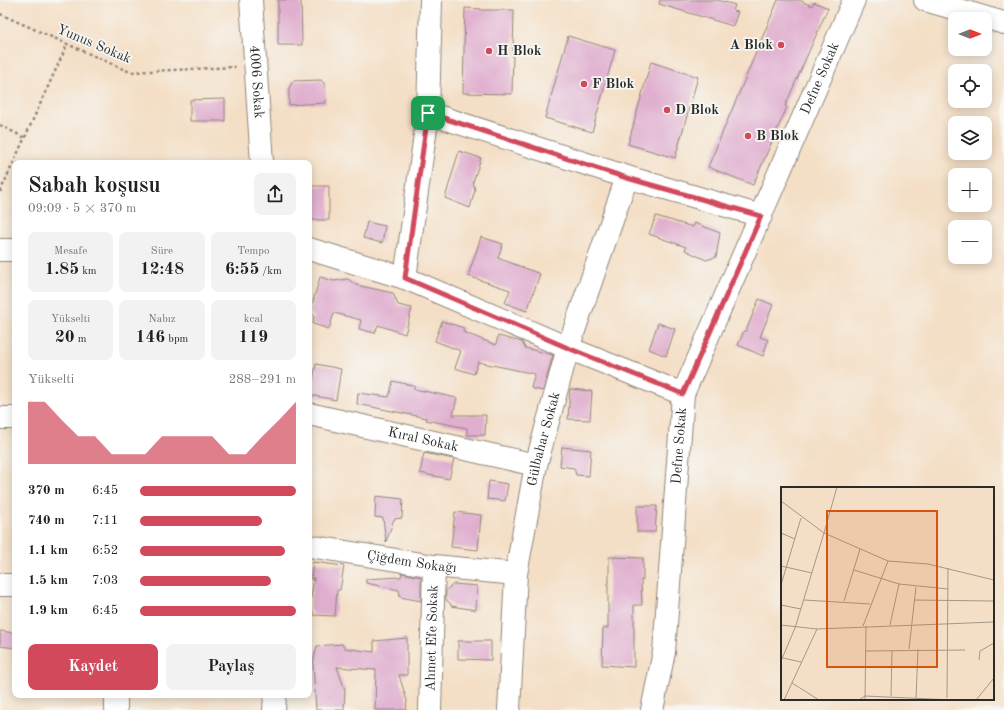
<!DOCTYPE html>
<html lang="tr">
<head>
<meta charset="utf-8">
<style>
	:root { --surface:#fff; --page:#f2f2f2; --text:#202124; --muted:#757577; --accent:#d1495b }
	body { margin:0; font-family:"Old Standard TT",serif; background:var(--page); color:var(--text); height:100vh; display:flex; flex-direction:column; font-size:15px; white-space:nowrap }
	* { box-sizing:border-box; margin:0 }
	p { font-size:13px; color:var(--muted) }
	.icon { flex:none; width:22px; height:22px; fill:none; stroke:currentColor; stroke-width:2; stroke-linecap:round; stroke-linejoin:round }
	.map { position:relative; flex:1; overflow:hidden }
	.details { position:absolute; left:12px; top:160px; width:300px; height:538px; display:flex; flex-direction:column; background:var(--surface); border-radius:8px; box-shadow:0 2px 10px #0003 }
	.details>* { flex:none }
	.needle { width:26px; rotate:90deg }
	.buttons { position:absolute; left:948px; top:12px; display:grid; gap:8px }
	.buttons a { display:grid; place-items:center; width:44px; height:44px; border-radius:8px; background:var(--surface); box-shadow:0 2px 10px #0003; font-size:20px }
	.pin { position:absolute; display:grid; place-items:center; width:34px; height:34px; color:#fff; margin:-17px; border-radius:8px; box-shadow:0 2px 6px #0006 }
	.round { display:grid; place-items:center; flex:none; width:42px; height:42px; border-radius:8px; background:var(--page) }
	.head { display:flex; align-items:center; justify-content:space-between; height:68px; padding:0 16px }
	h1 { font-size:22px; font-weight:700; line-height:30px }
	.stats { display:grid; grid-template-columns:repeat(3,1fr); gap:6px; height:68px; padding:4px 16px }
	.stats div { display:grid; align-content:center; border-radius:8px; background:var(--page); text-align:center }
	.stats b { font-size:17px; font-weight:700 }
	.stats small { font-size:11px; font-weight:400 }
	.stats p { font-size:11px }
	.chart { height:112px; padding:8px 16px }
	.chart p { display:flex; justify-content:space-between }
	.chart svg { width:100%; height:72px; margin-top:4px; fill:var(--accent); opacity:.7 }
	.button { display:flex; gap:8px; margin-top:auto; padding:8px 16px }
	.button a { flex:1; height:46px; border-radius:8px; background:var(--accent); color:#fff; font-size:16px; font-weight:700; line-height:46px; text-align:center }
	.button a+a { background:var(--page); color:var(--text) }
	ul { padding:0 16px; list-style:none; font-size:13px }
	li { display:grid; grid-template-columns:64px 48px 1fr; align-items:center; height:30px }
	li i { height:10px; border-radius:5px; background:var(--accent) }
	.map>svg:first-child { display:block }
	.building { fill:#e0afcf }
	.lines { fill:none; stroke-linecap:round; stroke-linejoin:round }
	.minor-casing { stroke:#908578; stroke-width:24 }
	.path { stroke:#908578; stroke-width:2.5; stroke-dasharray:3 3; stroke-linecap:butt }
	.minor { stroke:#fff; stroke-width:22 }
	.route-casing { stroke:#fff; stroke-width:8 }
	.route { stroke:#d1495b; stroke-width:5 }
	.poi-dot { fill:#d1495b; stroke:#f6f6f2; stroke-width:1.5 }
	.labels { text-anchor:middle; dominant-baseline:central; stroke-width:3.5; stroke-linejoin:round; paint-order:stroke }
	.street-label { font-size:14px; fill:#2b2b2b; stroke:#f6f6f2 }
	.poi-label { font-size:14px; font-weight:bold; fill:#2b2b2b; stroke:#f6f6f2; text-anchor:start }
	.inset-road { fill:none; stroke:#a49788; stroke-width:1 }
	.view { fill:#d5540f; fill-opacity:0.15; stroke:#d5540f; stroke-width:2 }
	.inset-edge { fill:none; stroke:#2b2b2b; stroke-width:2 }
</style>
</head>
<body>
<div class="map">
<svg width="1004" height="710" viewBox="0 0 1004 710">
	<rect width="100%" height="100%" fill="#f6f6f2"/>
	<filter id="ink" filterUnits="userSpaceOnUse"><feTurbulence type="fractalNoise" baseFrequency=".025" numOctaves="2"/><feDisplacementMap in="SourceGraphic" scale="8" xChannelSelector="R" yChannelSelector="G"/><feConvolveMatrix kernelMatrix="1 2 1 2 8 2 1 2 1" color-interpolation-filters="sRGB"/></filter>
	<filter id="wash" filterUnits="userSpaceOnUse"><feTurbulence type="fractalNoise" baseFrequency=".012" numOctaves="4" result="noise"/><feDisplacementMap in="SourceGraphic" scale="16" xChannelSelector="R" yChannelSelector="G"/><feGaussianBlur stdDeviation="0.9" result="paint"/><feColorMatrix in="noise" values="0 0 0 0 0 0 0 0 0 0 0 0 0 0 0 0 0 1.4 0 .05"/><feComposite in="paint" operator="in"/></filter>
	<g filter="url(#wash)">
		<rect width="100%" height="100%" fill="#f4dfc6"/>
		<g id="blocks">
			<path class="building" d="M278 0H301L302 45H278Z
				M660 0H718L735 5 733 11 738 12 733 26 659 4Z
				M778 0H799L812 6 814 2 828 8 785 106 787 107 753 185 708 167Z
				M465 8 481 9V10H514L512 94 463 93Z
				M568 36 615 50 592 132 545 118Z
				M651 62 698 77 675 158 628 144Z
				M321 80 325 84 326 103 289 105V88L293 81Z
				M225 99V121H190V100Z
				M459 151 481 158 473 182 475 190 470 208 445 198Z
				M309 186H329V220H309Z
				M656 216 693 227 695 223 720 233 716 257 706 260 685 250 686 247 649 234Z
				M367 222 385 226 382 243 363 238Z
				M481 237 503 244 498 258 540 274 527 311 505 303 510 290 468 276Z
				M320 277 334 281 348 279 356 285 393 293 398 305 412 308 405 334 378 325 375 333 359 329 361 320 334 313 329 329 313 324 314 316 310 312Z
				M759 299 773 305 760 337 768 340 763 356 738 345 744 331H746Z
				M442 321 464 328 463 332 496 345 498 336 522 342 525 348 553 355 543 391 531 388 535 374 478 362 474 374 455 368 461 351 435 341Z
				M658 323 675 329 666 356 649 349Z
				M316 364 341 369 336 400 310 395Z
				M393 381 414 386V389L457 398 453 415H486L485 435H467V428L426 420 427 418 357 404 358 393 389 397Z
				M570 389 592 391 590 420 568 419Z
				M562 447 591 450 589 476 576 475 574 468 560 466Z
				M424 453 454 459 449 479 420 473Z
				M489 481 508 484 505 501 487 499Z
				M376 496 403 499 402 518 394 519 386 542 383 518 375 517Z
				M637 506H657L655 532H637Z
				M455 512 481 515 478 550 451 547Z
				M609 557 643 558V580H641L642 605H634V667L602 665 603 628H608V583H609Z
				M313 562 344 566 340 590H337L335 616 313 615V611H309L314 578H311Z
				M402 573 421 577V601L400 597 399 590 366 583V579L401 577Z
				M454 584 477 586 476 610 451 606V604L446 600V590Z
				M0 631 15 633V648L0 646Z
				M407 638V675H399L407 701 406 710H375L376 670 337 667 345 690 344 710H316L313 664 317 646 342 644 344 648 374 652V641Z
				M458 641H491V660L458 659Z"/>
		</g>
	</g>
	<g filter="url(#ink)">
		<use href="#blocks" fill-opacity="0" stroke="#908578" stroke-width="1"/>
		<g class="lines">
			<g class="minor-casing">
				<g id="minor">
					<path id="s1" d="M251 0 262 163"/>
					<path d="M925 0 1004 23"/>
					<path d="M428 113 627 177 761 216"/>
					<path d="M309 249 405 278 568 348 683 394"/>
					<path d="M0 250H15"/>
					<path d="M405 278 428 113 431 0"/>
					<path id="s2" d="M309 414 536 465"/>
					<path d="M0 418H15"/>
					<path id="s3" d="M309 546 434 566 516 574"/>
					<path d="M0 585H15"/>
					<path d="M116 695V710"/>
					<path d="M274 710 275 695"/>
					<path id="s4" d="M430 710 434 566"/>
					<path id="s5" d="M509 710 516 574 536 465 568 348 627 177"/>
					<path id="s6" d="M652 710 664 652 683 394 854 0"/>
				</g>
			</g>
			<path class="path" d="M0 14 130 72 235 67
				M0 125 25 138
				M0 192 67 45"/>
			<use href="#minor" class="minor"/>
		</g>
	</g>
	<g class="lines" filter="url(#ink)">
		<g class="route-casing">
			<path id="route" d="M428 113 627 178 761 216 683 394 568 348 405 278Z"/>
		</g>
		<use href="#route" class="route"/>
	</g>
	<g class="poi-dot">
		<circle cx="781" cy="45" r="4"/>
		<circle cx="489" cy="51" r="4"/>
		<circle cx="584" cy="84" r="4"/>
		<circle cx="667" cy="110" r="4"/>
		<circle cx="748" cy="136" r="4"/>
	</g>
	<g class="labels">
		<g class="street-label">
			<text transform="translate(94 44) rotate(23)">Yunus Sokak</text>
			<text stroke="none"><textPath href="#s6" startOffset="662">Defne Sokak</textPath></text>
			<text stroke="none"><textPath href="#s1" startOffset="82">4006 Sokak</textPath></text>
			<text stroke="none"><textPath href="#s5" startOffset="274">Gülbahar Sokak</textPath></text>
			<text stroke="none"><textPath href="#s2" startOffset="117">Kıral Sokak</textPath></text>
			<text stroke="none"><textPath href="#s6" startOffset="266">Defne Sokak</textPath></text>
			<text stroke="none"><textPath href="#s3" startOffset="104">Çiğdem Sokağı</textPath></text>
			<text stroke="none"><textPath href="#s4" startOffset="72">Ahmet Efe Sokak</textPath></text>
		</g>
		<g class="poi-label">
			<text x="773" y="45" text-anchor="end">A Blok</text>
			<text x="497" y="51">H Blok</text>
			<text x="592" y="84">F Blok</text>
			<text x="675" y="110">D Blok</text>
			<text x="756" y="136">B Blok</text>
		</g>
	</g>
	<g transform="translate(781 487)">
		<rect width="213" height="213" fill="#f4dfc6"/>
		<path class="inset-road" d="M0 14 43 46 107 74 147 77 213 93M0 46 14 52M43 46 56 0M0 79 31 86M73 83 118 97 167 102M0 98 20 31M23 113 89 117M134 113 212 114M63 114 79 62M0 118 20 122M0 138 36 142 213 135M109 138 118 97M82 139 107 74M128 162 135 100M85 164 184 163M2 171 20 175M198 173 199 164 213 156M0 174 14 141 43 46M11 196 38 213M110 209 111 164M166 211 167 81M135 212 137 162M3 213 36 142M78 213 84 209 172 213M84 213 85 139M195 213 213 191"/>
		<path class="view" d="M46 24H156V180H46Z"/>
		<rect width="213" height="213" class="inset-edge"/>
	</g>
</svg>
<div class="buttons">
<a><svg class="needle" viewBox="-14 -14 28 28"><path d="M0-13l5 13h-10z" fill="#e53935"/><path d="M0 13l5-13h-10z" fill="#757577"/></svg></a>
<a><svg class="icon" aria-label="locate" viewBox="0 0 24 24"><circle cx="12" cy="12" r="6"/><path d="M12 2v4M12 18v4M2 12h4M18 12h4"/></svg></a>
<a><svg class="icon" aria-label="layers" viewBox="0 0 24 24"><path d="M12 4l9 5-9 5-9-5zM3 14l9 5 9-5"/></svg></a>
<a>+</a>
<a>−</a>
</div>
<div class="pin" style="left:428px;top:113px;background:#1e9e55"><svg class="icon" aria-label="arrive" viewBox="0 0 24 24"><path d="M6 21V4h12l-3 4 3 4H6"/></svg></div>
<section class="details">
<div class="head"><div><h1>Sabah koşusu</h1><p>09:09 · 5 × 370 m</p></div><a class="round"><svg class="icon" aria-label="share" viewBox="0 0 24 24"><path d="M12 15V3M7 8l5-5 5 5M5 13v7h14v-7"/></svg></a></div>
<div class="stats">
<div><p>Mesafe</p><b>1.85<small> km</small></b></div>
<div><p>Süre</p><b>12:48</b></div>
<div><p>Tempo</p><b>6:55<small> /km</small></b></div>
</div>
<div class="stats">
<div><p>Yükselti</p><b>20<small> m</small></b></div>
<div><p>Nabız</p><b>146<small> bpm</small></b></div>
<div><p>kcal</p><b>119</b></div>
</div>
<div class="chart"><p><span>Yükselti</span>288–291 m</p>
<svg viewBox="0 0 160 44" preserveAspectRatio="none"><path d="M0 44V6L10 6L20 17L30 27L40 27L50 38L60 38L70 38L80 27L90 27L100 27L110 27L120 38L130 38L140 27L150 17L160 6V44z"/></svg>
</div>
<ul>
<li><b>370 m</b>6:45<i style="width:100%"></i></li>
<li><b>740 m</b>7:11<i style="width:78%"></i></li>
<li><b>1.1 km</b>6:52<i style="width:93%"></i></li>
<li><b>1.5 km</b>7:03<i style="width:84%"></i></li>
<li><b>1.9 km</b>6:45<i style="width:100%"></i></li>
</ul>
<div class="button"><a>Kaydet</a><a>Paylaş</a></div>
</section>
</div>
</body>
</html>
